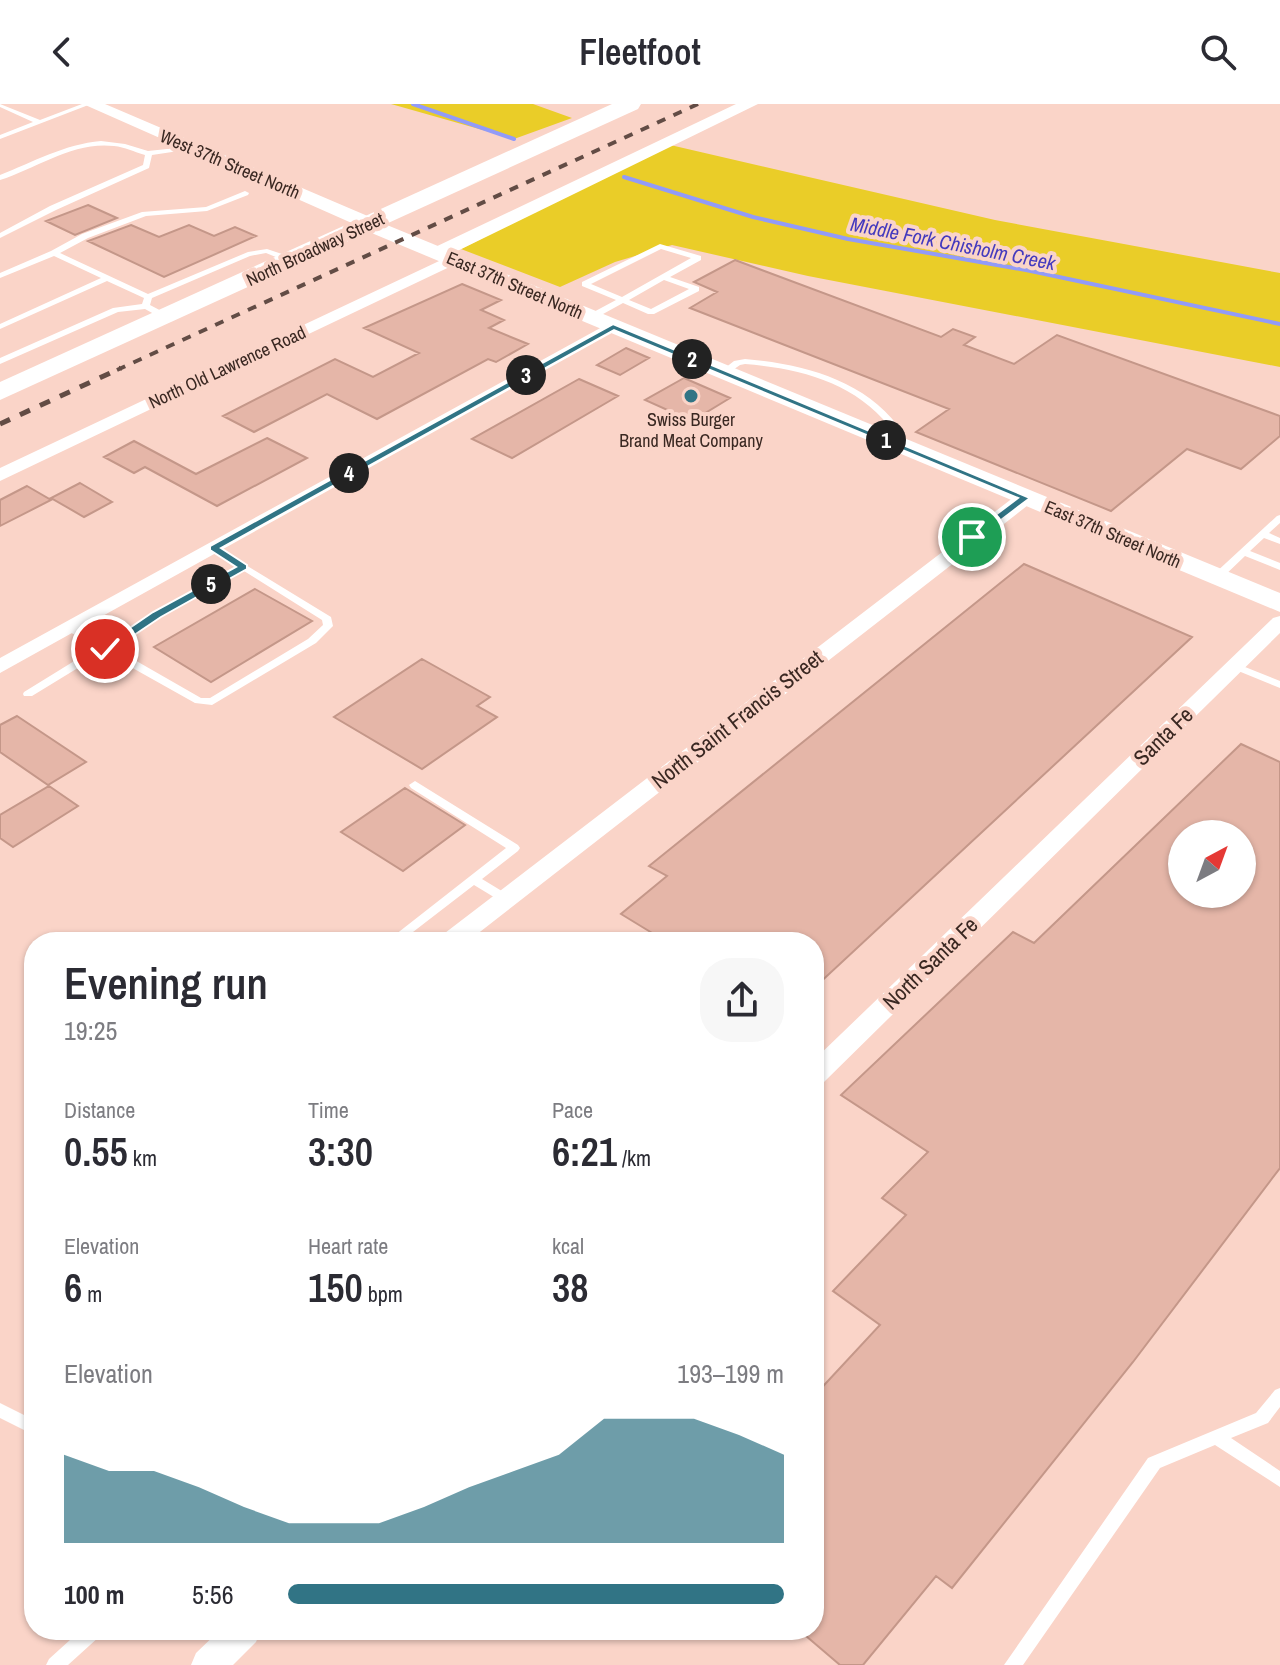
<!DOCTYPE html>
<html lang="en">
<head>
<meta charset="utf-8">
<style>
	:root { --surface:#fff; --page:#f7f7f7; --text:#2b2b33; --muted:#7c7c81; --accent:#317485 }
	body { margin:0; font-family:"Archivo Narrow",sans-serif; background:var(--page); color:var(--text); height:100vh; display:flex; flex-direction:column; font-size:30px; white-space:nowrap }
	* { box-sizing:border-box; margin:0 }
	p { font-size:26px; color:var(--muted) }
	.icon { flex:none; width:44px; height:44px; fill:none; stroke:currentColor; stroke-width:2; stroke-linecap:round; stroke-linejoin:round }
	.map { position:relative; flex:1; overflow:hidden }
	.details { position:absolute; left:24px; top:828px; width:800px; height:708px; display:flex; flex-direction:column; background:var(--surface); border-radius:32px; box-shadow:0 2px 6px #0004 }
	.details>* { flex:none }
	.needle { width:52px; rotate:41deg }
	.fabs { position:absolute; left:1168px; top:716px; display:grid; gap:16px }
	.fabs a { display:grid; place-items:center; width:88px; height:88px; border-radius:50%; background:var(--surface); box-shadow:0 2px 6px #0004; font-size:40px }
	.pin { position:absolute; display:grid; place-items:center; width:68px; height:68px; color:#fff; margin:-34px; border:4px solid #fff; border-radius:50%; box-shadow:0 2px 8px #0007 }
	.km { position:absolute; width:40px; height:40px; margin:-20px; border-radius:50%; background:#222; color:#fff; font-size:22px; line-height:40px; text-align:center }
	.round { display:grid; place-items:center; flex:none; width:84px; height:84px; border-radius:32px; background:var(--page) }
	.headline { display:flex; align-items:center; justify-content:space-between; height:136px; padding:0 40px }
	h1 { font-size:44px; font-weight:600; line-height:60px }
	.metrics { display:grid; grid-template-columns:repeat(3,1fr); gap:12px; height:136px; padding:8px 40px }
	.metrics div { display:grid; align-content:center }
	.metrics b { font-size:40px; font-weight:600 }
	.metrics small { font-size:22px; font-weight:400 }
	.metrics p { font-size:22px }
	.chart { height:224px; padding:16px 40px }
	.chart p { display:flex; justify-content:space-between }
	.chart svg { width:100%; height:144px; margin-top:8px; fill:var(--accent); opacity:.7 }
	ul { padding:0 40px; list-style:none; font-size:26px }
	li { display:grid; grid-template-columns:128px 96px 1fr; align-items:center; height:60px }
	li i { height:20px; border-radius:10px; background:var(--accent) }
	header { display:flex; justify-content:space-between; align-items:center; height:104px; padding:0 40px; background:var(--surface); font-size:36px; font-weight:600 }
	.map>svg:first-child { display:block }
	.green { fill:#eacd28 }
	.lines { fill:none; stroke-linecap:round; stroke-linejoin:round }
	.stream { stroke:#929bf8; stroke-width:4 }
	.building { fill:#e5b6a8; stroke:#c49789; stroke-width:2; fill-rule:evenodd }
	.service { fill:#fff; fill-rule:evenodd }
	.minor { fill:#fff; fill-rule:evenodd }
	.tertiary { fill:#fff; fill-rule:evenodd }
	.secondary { fill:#fff; fill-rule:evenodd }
	.primary { fill:#fff; fill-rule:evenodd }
	.rail-far1 { stroke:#624c45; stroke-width:4; stroke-dasharray:9 9; stroke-linecap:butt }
	.rail { stroke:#624c45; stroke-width:5; stroke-dasharray:11 11; stroke-linecap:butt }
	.route { fill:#317485; stroke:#fff; stroke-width:2 }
	.poi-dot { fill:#317485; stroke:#fad4c8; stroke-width:3 }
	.labels { text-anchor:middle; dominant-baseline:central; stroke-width:8; stroke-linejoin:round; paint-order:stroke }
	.far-street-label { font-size:18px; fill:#3a2822; stroke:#fad4c8 }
	.far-poi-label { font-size:18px; fill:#3a2822; stroke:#fad4c8 }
	.far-water-label { font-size:20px; font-style:italic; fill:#443abe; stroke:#fad4c8 }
	.street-label { font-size:22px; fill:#3a2822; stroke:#fad4c8 }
</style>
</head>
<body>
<header><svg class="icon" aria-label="back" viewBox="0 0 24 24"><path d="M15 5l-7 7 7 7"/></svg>Fleetfoot<svg class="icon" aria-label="search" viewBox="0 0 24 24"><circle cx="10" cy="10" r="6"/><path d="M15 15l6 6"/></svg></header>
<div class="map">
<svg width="1280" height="1561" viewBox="0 0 1280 1561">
	<rect width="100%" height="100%" fill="#fad4c8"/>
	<path class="green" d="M391 0H533L572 14 514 35Z
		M666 40 995 116 1280 169V263L808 172 672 141 615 158 560 183 461 145Z"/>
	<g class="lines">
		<path class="stream" d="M413 0 514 35
			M624 73 753 113 848 135 1026 166 1280 220"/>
	</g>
	<path class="building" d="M88 101 117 114 75 131 46 117Z
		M131 121 159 133 189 121 214 132 235 123 256 132 164 173 88 137Z
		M735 156 941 233 953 225 975 233 964 241 1014 260 1057 231 1280 312V332L1241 365 1187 345 1111 407 916 328 949 305 690 204 717 188 694 178Z
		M462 180 501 196 481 206 504 216 489 224 528 240 496 258 488 255 377 315 327 290 254 328 223 312 335 255 373 273 419 249 364 224Z
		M626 244 649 254 620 271 597 261Z
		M684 274 730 294 692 317 645 296Z
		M579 275 618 292 512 354 472 335Z
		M267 334 307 354 217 402 145 363 134 369 104 353 134 337 196 370Z
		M80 379 112 398 84 413 51 394Z
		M27 382 51 396 0 422V396Z
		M1024 460 1192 533 814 884V838H667L621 810 667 772 649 762Z
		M255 485 312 517 211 578 154 543Z
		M422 555 490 593 477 602 497 613 422 665 334 613Z
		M17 612 86 658 48 681 0 648V621Z
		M1241 640 1280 658V1064L1133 1258 952 1484 936 1472 863 1561H840L799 1526H814V1292L880 1221 833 1187 906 1111 882 1094 928 1048 841 991 1013 828 1034 839ZM1182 730H1242V790H1182Z
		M49 682 78 702 13 743 0 734V711Z
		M405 684 465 721 403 767 341 728Z"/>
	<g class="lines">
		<path class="service" d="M0 0 40 16 82 0H91L0 35V31L33 18 0 3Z
			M101 37 125 40 148 47 167 45 185 38 189 40 172 48 152 51 149 64 56 106 0 134V129L50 102 143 61 145 51C134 48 125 43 114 42 74 37 37 64 0 76V71C33 58 65 40 101 37Z
			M245 87 249 89 248 91 207 107 146 112 88 134 60 149 148 190 248 148 267 145 294 154V158H288L266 149 250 152 152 194 150 201 169 211V215H163L145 205 118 208 0 260V254L113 204 142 200 144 194 107 177 0 225V220L101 174 54 152 0 174V169L51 147 82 130 142 108 206 103Z
			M660 140 701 152V156L670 173 699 183V187L654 210H648L623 199 594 215H588V211L616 196 582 182V178ZM661 145 691 154 622 193 591 180ZM664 176 689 185 651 205 629 196Z
			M745 255C802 260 862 275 898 322L882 335H876V331L889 322C854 278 798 264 745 260L740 261 727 270 720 268 734 257Z
			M1280 411V419L1269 429 1280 434V440L1264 434 1250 447 1280 459V466L1245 452 1221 475H1213V471L1277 412Z
			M213 441 331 513 333 522 316 539 212 601 195 599 104 548 32 592H24L23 590 24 588 97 543 66 526 65 524 66 522H74L104 539 153 509 237 463 210 446 208 444ZM244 467 322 516 323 521 308 535 210 594H201L112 543 161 513Z
			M1235 559 1280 577V584L1231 564 1230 562 1231 560Z
			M415 677 518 741 520 744 518 747 482 775 510 792 512 795 510 798H502L474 781 400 838H386L506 744 411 684 409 681Z
			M1280 1284V1303L1268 1319 1231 1334 1280 1367V1383L1215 1341 1160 1364 1023 1561H1004L1148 1354 1256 1309 1275 1286Z
			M0 1299 34 1316V1331L0 1314Z
			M81 1526H103L100 1532 68 1561H46L49 1555Z"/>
		<path class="minor" d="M454 150 462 155 460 158 0 377V364Z
			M613 217 619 219 621 222 619 225 0 569V554Z
			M1025 388 1032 390 1034 394 1032 398 467 838H438L441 832 1018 390Z
			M1280 512V529L823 979 814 982V956L1273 514Z
			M220 1526H261L256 1538 233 1561H191L196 1549Z"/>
		<path class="tertiary" d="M83 0H105L377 116 379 120 370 126 363 124Z
			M736 0H758L445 153 438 155 428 149 431 145Z"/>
		<path class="secondary" d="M370 114 1280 489V508L362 125 359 120 362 115Z"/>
		<path class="primary" d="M612 0H641L638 5 0 296V278Z"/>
		<path class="rail-far1" d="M117 266 698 0"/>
		<path class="rail" d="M0 320 121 264"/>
	</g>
	<path class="route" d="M613 220 1030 394 976 435H969V431L1018 394 614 226 221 444 247 461V465L161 513 109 548 99 545 153 508 236 463 210 446V442Z"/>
	<circle class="poi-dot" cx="691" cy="292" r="8"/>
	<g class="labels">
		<g class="far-street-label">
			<text transform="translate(230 60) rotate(23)">West 37th Street North</text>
			<text transform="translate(315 145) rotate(-25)">North Broadway Street</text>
			<text transform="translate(515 181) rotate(23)">East 37th Street North</text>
			<text transform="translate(227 263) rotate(-25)">North Old Lawrence Road</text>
			<text transform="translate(1113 430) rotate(23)">East 37th Street North</text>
		</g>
		<g class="far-poi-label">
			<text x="691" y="315">Swiss Burger<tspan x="691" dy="21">Brand Meat Company</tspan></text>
		</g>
		<g class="far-water-label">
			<text transform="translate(953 139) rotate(11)">Middle Fork Chisholm Creek</text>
		</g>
		<g class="street-label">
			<text transform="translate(737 615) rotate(-38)">North Saint Francis Street</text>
			<text transform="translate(1163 632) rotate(-44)">Santa Fe</text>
			<text transform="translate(930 859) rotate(-44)">North Santa Fe</text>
		</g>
	</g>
</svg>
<div class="fabs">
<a><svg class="needle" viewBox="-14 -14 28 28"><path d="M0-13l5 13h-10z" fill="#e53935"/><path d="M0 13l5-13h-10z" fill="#7c7c81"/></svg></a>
</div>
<div class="pin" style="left:972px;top:433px;background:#1e9e55"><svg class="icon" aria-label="arrive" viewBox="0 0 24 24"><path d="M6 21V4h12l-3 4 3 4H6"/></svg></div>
<div class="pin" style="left:105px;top:545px;background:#d93025"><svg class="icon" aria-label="check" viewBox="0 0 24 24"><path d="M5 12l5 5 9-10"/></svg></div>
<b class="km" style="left:886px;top:336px">1</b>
<b class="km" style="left:692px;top:255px">2</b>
<b class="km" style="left:526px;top:271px">3</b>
<b class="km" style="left:349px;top:369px">4</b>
<b class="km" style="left:211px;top:480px">5</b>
<section class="details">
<div class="headline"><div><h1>Evening run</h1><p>19:25</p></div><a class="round"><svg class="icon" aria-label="share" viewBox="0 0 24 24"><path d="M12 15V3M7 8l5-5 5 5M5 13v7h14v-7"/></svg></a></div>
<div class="metrics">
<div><p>Distance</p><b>0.55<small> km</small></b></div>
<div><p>Time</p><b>3:30</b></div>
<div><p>Pace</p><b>6:21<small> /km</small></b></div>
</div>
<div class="metrics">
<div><p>Elevation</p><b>6<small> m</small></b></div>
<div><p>Heart rate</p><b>150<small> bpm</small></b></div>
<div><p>kcal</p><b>38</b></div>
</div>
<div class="chart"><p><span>Elevation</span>193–199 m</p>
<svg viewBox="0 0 160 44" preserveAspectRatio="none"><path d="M0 44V17L10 22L20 22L30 27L40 33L50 38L60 38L70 38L80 33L90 27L100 22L110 17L120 6L130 6L140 6L150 11L160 17V44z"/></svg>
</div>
<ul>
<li><b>100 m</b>5:56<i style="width:100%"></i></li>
</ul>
</section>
</div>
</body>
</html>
